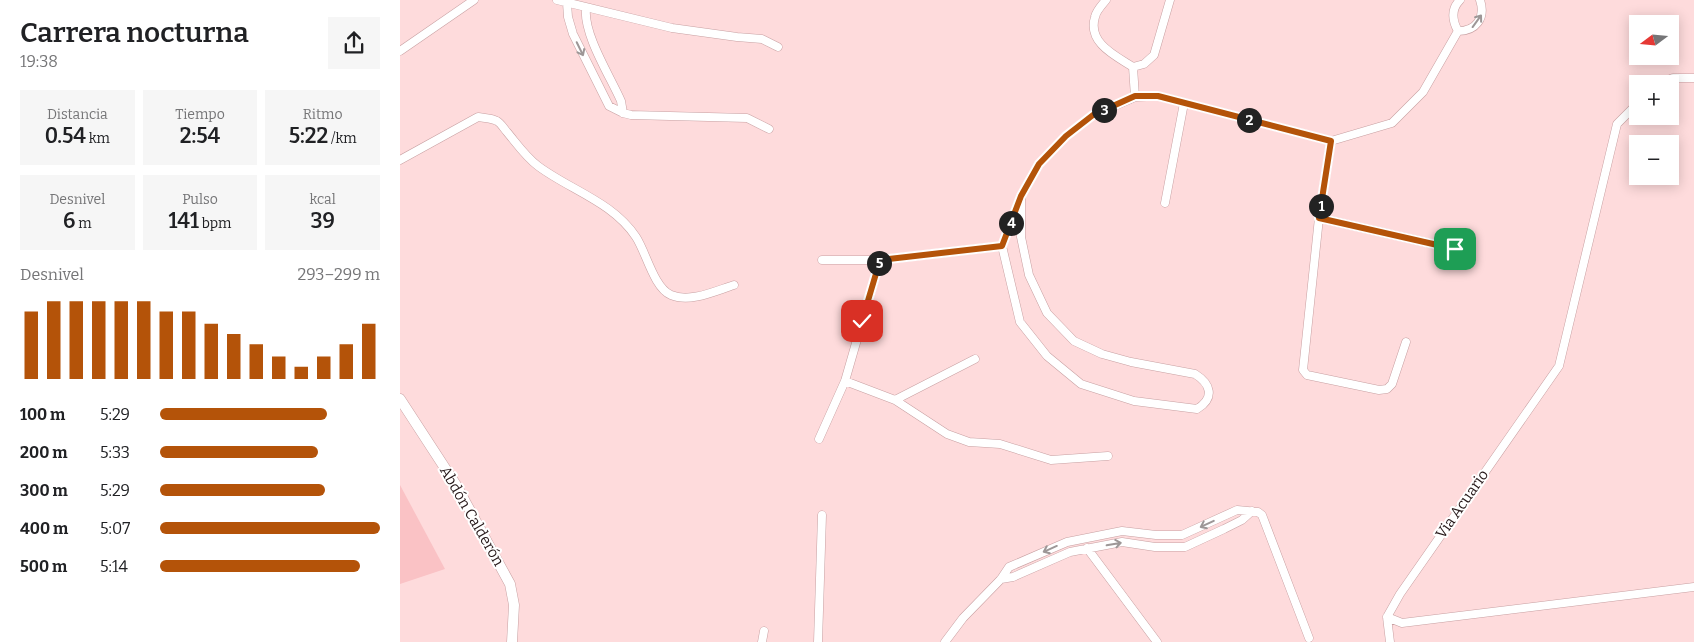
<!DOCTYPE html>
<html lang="es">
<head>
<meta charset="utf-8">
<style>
	:root { --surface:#fff; --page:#f6f6f6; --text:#202124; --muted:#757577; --accent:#b45309 }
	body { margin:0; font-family:Bitter,serif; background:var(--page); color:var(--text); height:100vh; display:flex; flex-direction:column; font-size:19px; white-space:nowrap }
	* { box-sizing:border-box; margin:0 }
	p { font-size:16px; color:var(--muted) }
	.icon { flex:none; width:28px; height:28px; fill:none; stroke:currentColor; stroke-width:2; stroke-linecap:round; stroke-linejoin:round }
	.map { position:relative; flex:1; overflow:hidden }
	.panel { display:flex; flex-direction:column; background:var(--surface); width:400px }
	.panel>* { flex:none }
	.needle { width:32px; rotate:254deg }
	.tools { position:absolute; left:1229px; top:15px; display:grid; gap:10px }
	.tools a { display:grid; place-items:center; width:50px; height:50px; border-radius:0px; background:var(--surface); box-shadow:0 2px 12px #0003; font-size:25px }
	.pin { position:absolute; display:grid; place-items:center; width:42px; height:42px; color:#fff; margin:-21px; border-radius:10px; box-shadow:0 2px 8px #0006 }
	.km { position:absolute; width:25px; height:25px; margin:-12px; border-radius:50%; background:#222; color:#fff; font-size:14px; line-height:25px; text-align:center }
	.round { display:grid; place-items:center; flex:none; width:52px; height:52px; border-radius:0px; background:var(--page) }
	.summary { display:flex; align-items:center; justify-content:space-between; height:85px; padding:0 20px }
	h1 { font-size:28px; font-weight:600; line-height:38px }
	.figures { display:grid; grid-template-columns:repeat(3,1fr); gap:8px; height:85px; padding:5px 20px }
	.figures div { display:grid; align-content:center; border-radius:0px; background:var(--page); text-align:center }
	.figures b { font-size:21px; font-weight:600 }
	.figures small { font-size:14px; font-weight:400 }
	.figures p { font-size:14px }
	.chart { height:140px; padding:10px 20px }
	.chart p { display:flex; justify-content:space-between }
	.chart svg { width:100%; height:90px; margin-top:5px; stroke:var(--accent); stroke-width:6 }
	ul { padding:0 20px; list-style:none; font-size:16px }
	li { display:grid; grid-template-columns:80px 60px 1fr; align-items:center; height:38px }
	li i { height:12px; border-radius:6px; background:var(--accent) }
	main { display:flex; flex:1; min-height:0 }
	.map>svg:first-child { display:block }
	.green { fill:#fac2c5 }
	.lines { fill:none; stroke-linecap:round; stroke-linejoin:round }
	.minor-casing { stroke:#c8a0a2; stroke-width:9 }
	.tertiary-casing { stroke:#c8a0a2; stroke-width:11 }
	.minor { stroke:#fff; stroke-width:8 }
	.tertiary { stroke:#fff; stroke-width:10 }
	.oneway { stroke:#9d9797 }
	.route-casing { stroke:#fff; stroke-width:10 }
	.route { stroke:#b45309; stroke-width:6 }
	.labels { text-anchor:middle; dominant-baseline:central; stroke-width:4; stroke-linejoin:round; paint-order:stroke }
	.street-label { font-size:15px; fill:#251718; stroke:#fff }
</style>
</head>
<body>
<main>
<section class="panel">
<div class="summary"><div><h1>Carrera nocturna</h1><p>19:38</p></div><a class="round"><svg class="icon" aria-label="share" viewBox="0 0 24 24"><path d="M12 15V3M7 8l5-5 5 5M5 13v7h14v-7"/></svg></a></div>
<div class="figures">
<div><p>Distancia</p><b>0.54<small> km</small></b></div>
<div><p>Tiempo</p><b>2:54</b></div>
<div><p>Ritmo</p><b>5:22<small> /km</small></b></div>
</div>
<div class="figures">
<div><p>Desnivel</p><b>6<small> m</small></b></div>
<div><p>Pulso</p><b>141<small> bpm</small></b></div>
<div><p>kcal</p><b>39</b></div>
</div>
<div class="chart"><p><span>Desnivel</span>293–299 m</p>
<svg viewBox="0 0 160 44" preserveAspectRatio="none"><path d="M5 44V11M15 44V6M25 44V6M35 44V6M45 44V6M55 44V6M65 44V11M75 44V11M85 44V17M95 44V22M105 44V27M115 44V33M125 44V38M135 44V33M145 44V27M155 44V17"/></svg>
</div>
<ul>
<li><b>100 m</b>5:29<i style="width:76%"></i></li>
<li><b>200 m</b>5:33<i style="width:72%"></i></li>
<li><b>300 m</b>5:29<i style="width:75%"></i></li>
<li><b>400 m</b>5:07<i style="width:100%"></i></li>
<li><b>500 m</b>5:14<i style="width:91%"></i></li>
</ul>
</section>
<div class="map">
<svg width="1294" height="642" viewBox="0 0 1294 642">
	<rect width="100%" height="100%" fill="#fedbdc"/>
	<path class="green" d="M0 485 45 569 0 584Z"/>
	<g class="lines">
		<g class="minor-casing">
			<path id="minor" d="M157 0 272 28 337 37 362 39 378 47
				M706 0C702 5 696 11 695 17 687 43 716 56 733 67
				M167 3 168 17 173 34 209 106 223 113 231 115 347 118 369 129
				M186 8C183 34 210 76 221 101L223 113
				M1058 31C1076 31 1086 18 1080 0
				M1058 31C1052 20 1051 9 1060 0
				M0 51 74 0
				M733 67 744 64 754 55 770 0
				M733 67 735 97
				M1259 84 1273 78H1294
				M931 141 919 218 903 370 907 375 979 390 987 389 992 384 1006 342
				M0 160 78 117C84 118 92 118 97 121 101 123 104 129 107 132 117 144 126 157 138 166 170 190 213 202 236 237 246 252 254 288 271 295 290 303 315 291 334 285
				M621 196V237L629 275 647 313 674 341 702 354 731 362 795 374C811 384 815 398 797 409L734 401 681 384 647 356 620 322 602 246 621 196 639 164 666 136 693 115 735 97 758 96 931 141 992 123 1023 92 1058 31
				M765 203 784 103
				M919 218 1055 249
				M422 260H480L602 246
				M445 381 495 400 547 434 569 442 600 444 651 460 708 456
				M495 400 575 359
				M419 439 445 381 480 260
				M687 548 757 642
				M601 579 613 577 670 552 722 542 755 547H785L824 529 842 520 852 511
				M987 617 1000 594 1159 366 1217 124 1238 103
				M987 617 1002 623 1294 587
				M987 617 990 642
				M362 642 364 631
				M418 642 422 515
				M545 642 563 618 601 579 609 567 667 542 722 531 756 535H782L837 510 858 512 862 515 909 638"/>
		</g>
		<g class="tertiary-casing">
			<path id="tertiary" d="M0 399 56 485 110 584 114 605 112 642"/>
		</g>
		<use href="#minor" class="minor"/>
		<use href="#tertiary" class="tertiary"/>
	</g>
	<defs><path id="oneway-shaft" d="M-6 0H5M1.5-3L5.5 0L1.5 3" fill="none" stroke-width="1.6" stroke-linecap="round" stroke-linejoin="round" transform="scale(1.25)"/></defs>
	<g class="oneway">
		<use href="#oneway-shaft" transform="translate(1077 21) rotate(-54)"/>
		<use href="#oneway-shaft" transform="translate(180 49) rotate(64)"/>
		<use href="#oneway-shaft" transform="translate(807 524) rotate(155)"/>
		<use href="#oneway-shaft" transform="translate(714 544) rotate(-10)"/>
		<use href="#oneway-shaft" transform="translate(650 549) rotate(156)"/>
	</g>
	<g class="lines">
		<g class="route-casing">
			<path id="route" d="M462 321 480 260 602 246 621 196 639 164 666 136 693 115 735 96H758L931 141 919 218 1055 249"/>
		</g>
		<use href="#route" class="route"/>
	</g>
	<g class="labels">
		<g class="street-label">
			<text transform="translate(1062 504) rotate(-55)">Via Acuario</text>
			<text transform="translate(72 516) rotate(60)">Abdón Calderón</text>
		</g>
	</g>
</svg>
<div class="tools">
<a><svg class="needle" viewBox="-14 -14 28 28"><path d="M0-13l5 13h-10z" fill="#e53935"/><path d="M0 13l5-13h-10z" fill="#757577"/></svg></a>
<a>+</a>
<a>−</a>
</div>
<div class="pin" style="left:1055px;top:249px;background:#1e9e55"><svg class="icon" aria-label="arrive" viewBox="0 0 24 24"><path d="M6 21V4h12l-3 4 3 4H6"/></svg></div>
<div class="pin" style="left:462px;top:321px;background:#d93025"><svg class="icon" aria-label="check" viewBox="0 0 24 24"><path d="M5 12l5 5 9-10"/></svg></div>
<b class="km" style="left:921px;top:206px">1</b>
<b class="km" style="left:849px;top:120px">2</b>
<b class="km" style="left:704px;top:110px">3</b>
<b class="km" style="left:611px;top:223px">4</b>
<b class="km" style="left:479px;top:263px">5</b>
</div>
</main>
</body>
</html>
